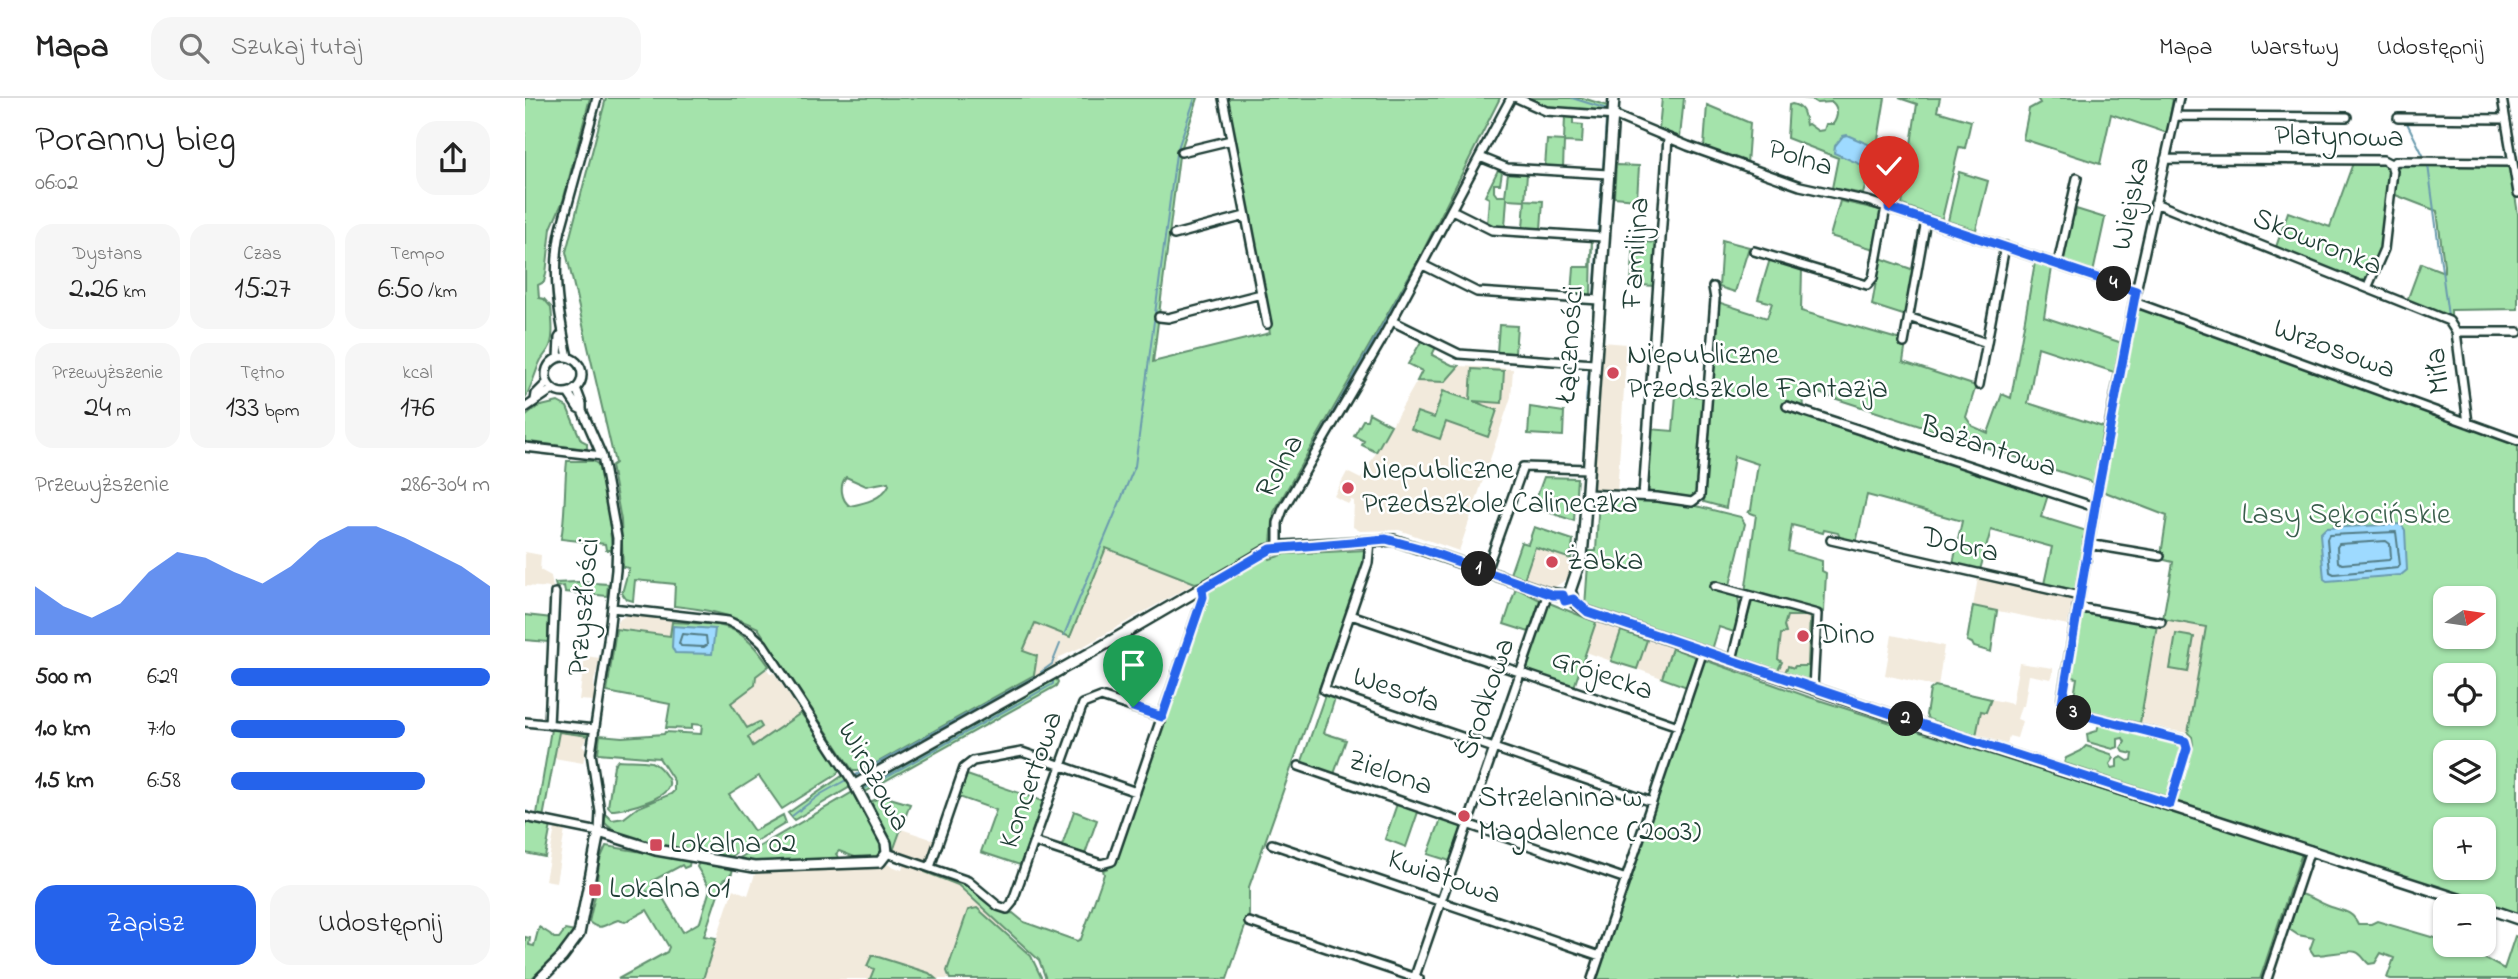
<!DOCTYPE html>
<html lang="pl">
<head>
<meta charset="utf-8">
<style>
	:root { --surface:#fff; --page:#f6f6f6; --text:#222; --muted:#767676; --line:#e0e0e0; --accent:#2563eb }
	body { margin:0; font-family:"Indie Flower",sans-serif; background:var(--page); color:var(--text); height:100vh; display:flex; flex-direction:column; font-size:26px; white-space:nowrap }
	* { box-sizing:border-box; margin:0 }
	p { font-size:23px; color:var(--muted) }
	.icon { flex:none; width:38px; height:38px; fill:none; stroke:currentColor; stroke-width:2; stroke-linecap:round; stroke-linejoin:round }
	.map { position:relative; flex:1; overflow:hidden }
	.details { display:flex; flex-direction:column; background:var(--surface); width:525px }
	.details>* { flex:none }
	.needle { width:46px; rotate:77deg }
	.buttons { position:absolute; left:1908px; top:488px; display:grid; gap:14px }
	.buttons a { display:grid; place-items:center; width:63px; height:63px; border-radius:14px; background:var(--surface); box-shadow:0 2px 5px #0004; font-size:35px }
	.pin { position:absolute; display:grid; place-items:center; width:60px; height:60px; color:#fff; margin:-72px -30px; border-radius:50% 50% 50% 0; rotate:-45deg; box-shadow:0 0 7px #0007 }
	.pin .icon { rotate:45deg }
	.km { position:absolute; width:35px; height:35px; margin:-18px; border-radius:50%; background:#222; color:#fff; font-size:19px; line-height:35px; text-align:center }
	.round { display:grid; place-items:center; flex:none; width:74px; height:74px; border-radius:21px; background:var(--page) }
	.summary { display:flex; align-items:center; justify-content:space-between; height:119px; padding:0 35px }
	h1 { font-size:38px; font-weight:600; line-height:52px }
	.metrics { display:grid; grid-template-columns:repeat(3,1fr); gap:10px; height:119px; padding:7px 35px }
	.metrics div { display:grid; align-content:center; border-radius:18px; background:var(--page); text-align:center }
	.metrics b { font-size:30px; font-weight:600 }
	.metrics small { font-size:19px; font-weight:400 }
	.metrics p { font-size:19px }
	.chart { height:196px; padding:14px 35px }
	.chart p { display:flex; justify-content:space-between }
	.chart svg { width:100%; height:126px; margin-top:7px; fill:var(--accent); opacity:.7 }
	.action { display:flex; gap:14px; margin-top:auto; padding:14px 35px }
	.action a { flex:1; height:80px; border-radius:21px; background:var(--accent); color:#fff; font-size:28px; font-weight:600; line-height:80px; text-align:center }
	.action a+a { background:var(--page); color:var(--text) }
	ul { padding:0 35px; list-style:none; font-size:23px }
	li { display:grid; grid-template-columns:112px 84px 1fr; align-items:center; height:52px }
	li i { height:18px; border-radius:9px; background:var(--accent) }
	header { display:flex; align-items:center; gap:42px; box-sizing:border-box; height:98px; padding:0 35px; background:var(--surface); border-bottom:2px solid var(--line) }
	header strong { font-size:33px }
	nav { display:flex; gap:38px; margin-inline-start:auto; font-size:24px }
	.search { width:490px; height:63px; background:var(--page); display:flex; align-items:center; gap:18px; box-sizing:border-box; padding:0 24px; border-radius:21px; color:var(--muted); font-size:26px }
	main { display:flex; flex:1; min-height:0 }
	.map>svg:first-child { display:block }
	.built { fill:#f2eadc }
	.green { fill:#a4e3ab; stroke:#629070; stroke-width:2; fill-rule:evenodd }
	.water { fill:#9edaff; stroke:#6b9bae; stroke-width:2 }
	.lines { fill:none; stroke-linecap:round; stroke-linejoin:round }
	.shore { stroke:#527c85; stroke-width:2 }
	.stream { stroke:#6b9bae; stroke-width:2 }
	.minor-casing { stroke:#1f3d34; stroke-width:12 }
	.tertiary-casing { stroke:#1f3d34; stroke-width:14 }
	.minor { stroke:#fff; stroke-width:7 }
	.tertiary { stroke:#fff; stroke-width:9 }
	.route-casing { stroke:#fff; stroke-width:14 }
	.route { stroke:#2563eb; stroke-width:9 }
	.poi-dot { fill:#d1495b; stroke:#fff; stroke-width:2.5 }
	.labels { text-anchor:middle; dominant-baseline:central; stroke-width:5; stroke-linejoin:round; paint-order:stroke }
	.street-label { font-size:30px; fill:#1f3d34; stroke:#fff }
	.poi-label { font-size:30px; fill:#1f3d34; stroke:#fff; text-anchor:start }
	.park-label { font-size:30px; fill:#3a5e4c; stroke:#fff }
</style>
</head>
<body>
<header>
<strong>Mapa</strong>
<div class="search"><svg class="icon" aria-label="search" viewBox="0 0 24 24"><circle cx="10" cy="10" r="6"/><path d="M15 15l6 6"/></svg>Szukaj tutaj</div>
<nav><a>Mapa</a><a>Warstwy</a><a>Udostępnij</a></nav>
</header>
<main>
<section class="details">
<div class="summary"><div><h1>Poranny bieg</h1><p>06:02</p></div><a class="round"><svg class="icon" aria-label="share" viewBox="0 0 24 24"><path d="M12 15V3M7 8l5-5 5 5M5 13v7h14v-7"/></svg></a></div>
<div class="metrics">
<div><p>Dystans</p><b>2.26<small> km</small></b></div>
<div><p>Czas</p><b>15:27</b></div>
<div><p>Tempo</p><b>6:50<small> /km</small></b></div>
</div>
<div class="metrics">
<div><p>Przewyższenie</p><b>24<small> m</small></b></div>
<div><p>Tętno</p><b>133<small> bpm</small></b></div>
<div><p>kcal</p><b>176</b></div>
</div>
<div class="chart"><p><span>Przewyższenie</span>286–304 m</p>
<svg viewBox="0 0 160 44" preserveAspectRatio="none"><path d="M0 44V27L10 34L20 38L30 33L40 22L50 15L60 17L70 22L80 26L90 20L100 11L110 6L120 6L130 10L140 15L150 20L160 27V44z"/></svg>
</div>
<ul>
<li><b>500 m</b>6:29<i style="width:100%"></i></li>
<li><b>1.0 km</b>7:10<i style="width:67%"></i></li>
<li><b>1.5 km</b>6:58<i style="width:75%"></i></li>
</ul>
<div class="action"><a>Zapisz</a><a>Udostępnij</a></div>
</section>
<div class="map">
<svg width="1993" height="881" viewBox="0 0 1993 881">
	<rect width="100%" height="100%" fill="#fff"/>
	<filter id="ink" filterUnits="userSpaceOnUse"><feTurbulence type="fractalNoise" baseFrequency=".0143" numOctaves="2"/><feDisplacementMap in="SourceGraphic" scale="14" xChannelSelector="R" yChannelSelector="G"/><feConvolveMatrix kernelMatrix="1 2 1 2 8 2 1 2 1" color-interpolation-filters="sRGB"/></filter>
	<g filter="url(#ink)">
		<path class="built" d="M1077 244 1102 246 1092 395H1072L1068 390Z
			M934 268 988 271 986 299 934 453 874 432 835 433 828 429 829 403 826 402 823 406 809 398 822 374 836 381 892 283 920 284Z
			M581 449 670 485 559 548 535 559 529 569 509 581 512 558 498 553 510 525 545 539Z
			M1010 449 1048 462 1046 478 1027 491 999 481Z
			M0 454 16 457 15 472 26 478 28 490 0 488Z
			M1453 480 1548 501 1543 527 1448 508Z
			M1225 506 1287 516 1286 586 1213 562 1211 557Z
			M102 517 147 521 145 538 91 531 92 523Z
			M1637 521 1681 528 1663 635 1617 628 1615 625 1632 527Z
			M1071 524 1096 533 1086 563 1061 554Z
			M1367 537 1419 548 1413 589 1487 606 1494 565 1528 570V576L1526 581 1504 577 1499 608H1496L1492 621 1497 623 1492 640 1484 638 1481 650 1403 621 1401 617 1405 592 1409 588 1360 577Z
			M1122 542 1147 550 1137 580 1112 571Z
			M60 558 75 560 69 583V603L54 602Z
			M242 571 245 575H249L276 615 228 648 223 639 237 629 222 631 206 605 230 587 231 578Z
			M34 634 63 638 57 648 61 651 58 665 29 660Z
			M30 730 40 732 31 784 20 782Z
			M376 731 409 742 402 763 398 764 368 754Z
			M380 764 403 771 433 787 483 832 480 835 452 810 422 878 425 881H178L208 791 223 797 231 773 340 770 362 766 377 772Z"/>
		<path class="green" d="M0 0H65L38 103 26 130 21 176 19 184 13 187 14 200 19 201 26 209C27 221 30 242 23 252 20 257 16 260 14 266 9 279 6 289 0 301Z
			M81 0H673L654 58 628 264 745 235 701 0H975L895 159 749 414 746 444 678 483 670 485 581 450 545 539 510 525 498 553 512 558 509 577 337 673H328L233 530C206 516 179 511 149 508L150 486 110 482 108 503 101 501 97 495 104 470 98 469 96 422 86 368 90 365 41 154ZM321 379 341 388 363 384 364 387C357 401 340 405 325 408 316 402 314 387 321 379Z
			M998 0H1058L1083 8V11L1076 14 1028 11Z
			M1137 0H1159L1155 39 1134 31Z
			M1277 0H1360L1353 42 1338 96 1307 90 1313 60 1262 40 1264 7 1267 6C1280 9 1279 17 1281 27L1283 26 1293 33 1299 32 1301 26H1308C1313 19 1314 10 1307 4L1292 5 1286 1Z
			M1374 0H1415L1412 13 1446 23 1440 50 1434 49 1417 121 1377 107 1392 6Z
			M1512 0H1644L1648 1 1642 35 1586 16 1575 66 1498 41 1504 11 1515 5Z
			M1182 7 1225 25 1222 66 1179 49Z
			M1040 19H1048V26L1058 27 1057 45 1039 44 1038 70 1020 69 1022 42 1039 43Z
			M1828 65H1857L1865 69C1861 106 1862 149 1842 181L1835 183 1750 152 1763 114 1805 129Z
			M1875 65 1978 66 1986 72 1993 116V211L1926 212V220L1882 203 1896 165 1919 174V167L1912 113 1868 96 1871 70Z
			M1091 67 1114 68 1112 101 1089 99Z
			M973 72 977 74 975 86H969V94L972 98H980L983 75 1002 76 1000 102 1018 103 1016 131 998 130 1000 102 982 101 980 129 962 127 964 100 960 98Z
			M1434 74 1463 83 1451 132 1423 123Z
			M1315 103 1356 112 1349 151 1305 138Z
			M1551 111 1580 120 1568 175 1563 171 1542 166 1538 161 1547 120 1550 117Z
			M1067 142 1066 199 1047 196 1049 169H1065Z
			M1197 142 1224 149 1210 194 1194 189Z
			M1109 143 1132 145 1128 188 1106 186Z
			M1355 160 1389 172 1381 218 1347 207Z
			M1245 161 1277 171 1276 213 1376 242 1381 245 1378 264 1451 288 1441 319 1447 328 1463 335 1477 296 1486 300 1510 164 1527 170 1519 219 1597 245 1592 275 1513 249 1503 305 1581 330 1570 385 1278 290 1279 312 1261 306 1260 311 1523 397 1516 419 1562 433 1558 440 1561 443 1552 492 1519 486 1527 449 1466 432 1455 472 1428 466 1437 423 1342 397 1331 445 1316 442 1313 435 1299 432 1298 435 1267 427 1263 453 1297 463V473L1301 475 1299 514 1295 512 1293 515 1220 495 1231 417 1223 414 1226 412 1233 366 1209 358 1201 410 1179 404 1193 204 1242 220 1247 205 1233 201Z
			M1612 207 1993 345V816L1650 704 1668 647 1667 639 1663 635 1681 529 1638 521 1648 464 1640 462 1636 457 1642 418 1575 392ZM1920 500H1958V539H1920ZM1920 578H1958V616H1920ZM1920 654H1958V693H1920ZM1920 732H1958V770H1920Z
			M974 227 992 228 990 255 972 254Z
			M897 242 911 249 907 257 927 267 934 268 920 284 892 283 897 273 883 266Z
			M947 271 979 273 977 305 948 303 972 312 963 339 921 324 915 341 886 331 892 314 909 320 918 293 945 302Z
			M1151 297 1181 299 1174 392 1166 402 1123 396 1121 393 1125 331 1148 333Z
			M33 304 42 309 56 342 62 345V351L5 344 4 347H0V319L12 309Z
			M1005 309 1039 314 1038 338 1003 336Z
			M844 315 866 327 851 354 837 347 839 343 829 338 838 322H842Z
			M42 363H68L74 367 83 408 87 452H81L80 446 36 441C41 415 39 389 42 363Z
			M1019 379 1052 380 1049 423 1008 409Z
			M1074 399 1143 401 1216 419 1220 426 1205 487 1192 483 1189 491 1213 499 1215 515 1209 534 1194 529 1187 552 1060 508 1064 453H1071Z
			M1009 429 1048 442 1046 461 1010 449 999 481 985 476 996 444 1003 446Z
			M841 452 842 456 724 789V817L702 881H521L514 862 433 787 400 774 399 770C417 775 435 780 450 791 461 800 470 809 481 816L488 815 499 824 552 843 556 841 579 776 578 772 588 768 685 488 742 456 745 461 760 456Z
			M52 484 83 486 82 498 40 494 39 488 31 489 30 485Z
			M991 490 1015 502 1004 534 979 526Z
			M1228 501 1290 519 1286 586 1272 582V579L1260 574 1263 568 1269 570 1270 568H1283L1285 518H1262L1259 528 1261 535 1256 536 1253 561 1257 564 1252 574 1213 562 1211 557Z
			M1022 504 1071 524 1049 589 999 571Z
			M1448 508 1472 513 1466 554 1449 549 1447 545 1442 543Z
			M1554 513 1632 527 1615 625 1547 611 1552 580 1543 578Z
			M0 517 27 520V528H23V544L0 542Z
			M147 524C198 527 213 522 244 568L231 578 230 587 206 605 222 630 234 624 237 629 223 639 228 648 276 615 315 671 311 677 257 711 234 678 204 697 229 733 258 717 261 725 205 759C175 753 99 747 80 725V718L82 717 87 722 99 720 112 710 146 696 149 693V683L134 660 73 655 75 637 97 639 139 636 140 634 176 636 177 627 167 626V631L141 630 145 606 82 594 91 531 145 538Z
			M1096 533 1122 542 1112 571 1086 563Z
			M1651 536 1669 539 1663 574 1645 571Z
			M1147 550 1171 559 1172 561 1162 589 1137 580Z
			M1177 561 1281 598 1777 755 1735 881H1069Z
			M530 578 533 584 531 588 340 694 338 690 340 685Z
			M1410 588 1466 601 1461 614 1456 613 1451 638 1403 621 1401 617 1405 592Z
			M800 597 810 600 799 635 821 642 809 676 776 666Z
			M1574 626 1655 644 1658 651 1643 699 1539 665 1541 660 1556 653 1561 648 1586 656 1589 660 1585 666 1587 670 1592 669V661L1597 659 1603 663 1607 662 1608 656 1599 654 1596 650 1600 644 1598 640 1593 641V649L1588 651 1563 644 1562 636 1572 633Z
			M32 629 64 633 63 638 34 634 18 720 12 716 26 631 29 632Z
			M93 662C104 663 116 662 126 664 132 666 138 673 142 679 156 699 99 712 86 712L83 709 89 667Z
			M442 677 518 703 495 767 456 754 471 712 434 699Z
			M317 678H320L325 689 269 722 263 715Z
			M328 694 358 750 350 760 335 761 314 753 311 756 316 762 313 764H228L211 762Z
			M358 698 385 706 368 753 345 704Z
			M872 706 893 714 881 749 860 741Z
			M549 713 572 722 560 756 537 748Z
			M916 721 937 729 925 763 903 756Z
			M0 722 26 727 20 759 0 755Z
			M81 748 165 762 164 768 159 770 157 767 127 783 132 797 121 793 138 800 158 834 175 824 185 791 172 769 174 764 208 770 207 775 197 784 179 838 191 840 178 881H93L142 854 144 849 122 812 100 824 93 822C80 826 76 834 64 824L71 793 74 764Z
			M1774 796C1787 798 1794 805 1806 809 1818 813 1827 813 1833 826H1846L1852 823 1920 843V847H1958V827L1965 829 1955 858 1979 871 1990 838 1993 839V881H1866L1862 880 1869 860 1856 855 1850 865 1844 866C1839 862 1837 856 1831 854 1825 851 1800 858 1789 857L1785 851 1789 840 1773 837 1764 831Z
			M452 810 506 858 517 881H425L422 873 443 812Z
			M14 829 25 836 29 840H34L40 832 50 834 44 845 6 881H0V839L5 840 4 847 9 848Z
			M347 857 404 875 411 881H345L349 871 342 868Z"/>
		<path class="water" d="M1322 37 1345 47 1346 54 1343 67H1337L1309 55 1310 48 1318 38Z
			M1876 426 1880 432 1882 472 1876 477 1802 483 1799 481 1795 436 1801 430Z
			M148 528 190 531 187 556 150 555 147 549Z"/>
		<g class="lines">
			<path class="shore" d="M1871 434 1875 467 1873 470 1809 476 1805 474 1802 441 1804 437Z
				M1861 443 1865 446 1866 459 1864 462 1817 466 1813 464 1812 449 1814 446Z
				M157 536 181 538 182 547 179 549 156 548 154 545Z"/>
			<path class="stream" d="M1047 0 1082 11
				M1882 25 1898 57
				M1903 67 1923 218
				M1078 72 1081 22
				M925 107 978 6
				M1073 135 1077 80
				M1069 197 1073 142
				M1065 262 1069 205
				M1061 304 1064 270
				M1058 367 1061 313
				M758 403 905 143
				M751 416 756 408
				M1054 434 1058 376
				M1053 449V440
				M539 537 610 368 651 56 670 0
				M516 574 527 566 535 546
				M331 677 509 579
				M341 690 528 586V582
				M0 713 3 714
				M267 718 296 696 321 682"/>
			<g class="minor-casing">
				<path id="minor" d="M698 0 742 226
					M992 0 1021 13 1091 18 1163 48 1275 88 1343 103 1611 193
					M1977 0 1993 95
					M1650 18 1822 19
					M1873 20 1980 21
					M656 54 706 42
					M955 59 982 70 1083 76
					M1640 61 1858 62 1866 66 1872 63 1988 64
					M1630 105 1924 223 1931 234 1943 325
					M927 112 967 132 1078 139
					M649 137 720 118
					M1229 153 1342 187 1348 180 1361 109
					M1533 165 1552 80
					M898 167 952 194 1074 202
					M1842 190 1859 151 1868 73 1866 66
					M1609 204 1993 343
					M634 219 643 220 736 196
					M1386 220 1462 245
					M867 223 934 256 1069 266
					M1931 234H1993
					M1379 245 1401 122
					M21 277a18 18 0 1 1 36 0a18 18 0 1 1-36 0Z
					M43 259C34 218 26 174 36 131L72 0
					M33 260 34 240 36 237
					M1454 287 1480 148
					M43 295 53 310 57 312
					M10 302 11 296 22 285
					M1262 308 1570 409
					M0 310 28 291
					M0 349 77 358
					M1062 396 1132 399 1167 404 1175 398 1190 201 1188 189
					M1118 398 1143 40
					M1306 442 1554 498
					M845 443 843 465 799 592 1127 704
					M1563 446 1635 458
					M753 450V425L758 411 855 245 986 0
					M961 473 998 369 1064 371
					M1190 488 1292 516 1288 590
					M1552 509 1636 524
					M87 510 203 523 225 534 238 546 330 687
					M826 517 1153 628
					M1207 562 1223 497
					M0 624 70 631
					M24 627 30 495
					M774 668 1101 781
					M1645 706 1662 650 1660 643 1541 612 1537 601 1582 339 1611 193 1654 0
					M0 719 74 734 75 714 66 655 83 543 91 472 92 440 77 358 57 312V306L51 290
					M509 744 576 766 587 763 678 499 677 490
					M747 746 1075 858
					M362 755 443 783 473 808 482 811 487 805 558 606 576 599 637 619
					M405 769 439 670 448 663 497 654 611 694
					M724 824 894 881
					M889 881 1023 495
					M1067 881 1178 553
					M1742 881 1785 752"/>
			</g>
			<g class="tertiary-casing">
				<path id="tertiary" d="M1045 493 1050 505 1063 514 1396 627 1955 808
					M1045 493 1057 458 1059 435 1089 0
					M1958 809 1993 821
					M15 881 37 859 54 836 74 734 131 752 229 769 355 764 362 755 361 745 330 687 574 550 742 452 759 448 869 442 1023 495 1038 497"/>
			</g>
			<use href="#minor" class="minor"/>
			<use href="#tertiary" class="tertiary"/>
		</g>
	</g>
	<g class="lines" filter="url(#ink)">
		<g class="route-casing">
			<path id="route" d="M608 609 637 619 678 499 677 491 746 451 861 441 894 450 1028 497H1038L1040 503 1048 501 1063 514 1396 626 1645 706 1662 650 1660 643 1554 616 1541 612 1537 605 1572 397 1611 193 1364 110"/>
		</g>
		<use href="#route" class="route"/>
	</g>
	<g class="poi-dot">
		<circle cx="1088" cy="275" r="7"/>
		<circle cx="823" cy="390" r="7"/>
		<circle cx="1027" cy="464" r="7"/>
		<circle cx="1278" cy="538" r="7"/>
		<circle cx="939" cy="718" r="7"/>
		<rect x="124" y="740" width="14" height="14" rx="3.5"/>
		<rect x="63" y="785" width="14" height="14" rx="3.5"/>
	</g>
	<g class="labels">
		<g class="street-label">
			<text transform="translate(1814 40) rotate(1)">Platynowa</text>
			<text transform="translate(1275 61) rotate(17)">Polna</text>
			<text transform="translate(1607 106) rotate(-78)">Wiejska</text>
			<text transform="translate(1792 145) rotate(22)">Skowronka</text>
			<text transform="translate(1112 155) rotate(-86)">Familijna</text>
			<text transform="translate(1046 246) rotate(-86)">Łączności</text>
			<text transform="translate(1809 252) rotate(20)">Wrzosowa</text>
			<text transform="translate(1914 273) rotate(-96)">Miła</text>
			<text transform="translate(1463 350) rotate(18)">Bażantowa</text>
			<text transform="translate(756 369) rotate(-61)">Rolna</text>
			<text transform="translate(1435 448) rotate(13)">Dobra</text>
			<text transform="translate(60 509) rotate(-85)">Przyszłości</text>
			<text transform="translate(1077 578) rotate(19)">Grójecka</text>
			<text transform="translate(871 593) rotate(19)">Wesoła</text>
			<text transform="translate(962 601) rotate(-71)">Środkowa</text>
			<text transform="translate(865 676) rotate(19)">Zielona</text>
			<text transform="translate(348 679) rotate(61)">Wirażowa</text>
			<text transform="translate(507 682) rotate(-71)">Koncertowa</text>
			<text transform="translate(919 780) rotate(19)">Kwiatowa</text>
		</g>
		<g class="poi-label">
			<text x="1102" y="258">Niepubliczne<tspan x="1102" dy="34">Przedszkole Fantazja</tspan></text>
			<text x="837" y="373">Niepubliczne<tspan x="837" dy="34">Przedszkole Calineczka</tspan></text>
			<text x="1041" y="464">Żabka</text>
			<text x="1292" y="538">Dino</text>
			<text x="953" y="701">Strzelanina w<tspan x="953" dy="34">Magdalence (2003)</tspan></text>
			<text x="145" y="747">Lokalna 02</text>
			<text x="84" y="792">Lokalna 01</text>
		</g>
		<g class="park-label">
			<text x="1821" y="418">Lasy Sękocińskie</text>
		</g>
	</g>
</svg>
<div class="buttons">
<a><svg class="needle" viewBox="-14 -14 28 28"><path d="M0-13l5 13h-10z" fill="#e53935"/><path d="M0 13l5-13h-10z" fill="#767676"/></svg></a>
<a><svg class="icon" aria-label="locate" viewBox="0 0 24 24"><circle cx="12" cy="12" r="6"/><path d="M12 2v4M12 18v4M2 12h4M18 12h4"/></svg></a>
<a><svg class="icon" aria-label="layers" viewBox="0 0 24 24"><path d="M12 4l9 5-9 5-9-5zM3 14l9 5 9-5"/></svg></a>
<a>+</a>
<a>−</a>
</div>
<div class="pin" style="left:608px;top:609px;background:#1e9e55"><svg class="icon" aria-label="arrive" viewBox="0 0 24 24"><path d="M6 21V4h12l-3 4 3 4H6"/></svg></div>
<div class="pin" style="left:1364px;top:110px;background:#d93025"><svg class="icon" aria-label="check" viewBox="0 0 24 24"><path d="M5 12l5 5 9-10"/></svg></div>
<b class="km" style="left:954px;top:471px">1</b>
<b class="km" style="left:1381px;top:621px">2</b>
<b class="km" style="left:1549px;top:615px">3</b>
<b class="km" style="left:1589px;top:186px">4</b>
</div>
</main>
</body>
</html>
